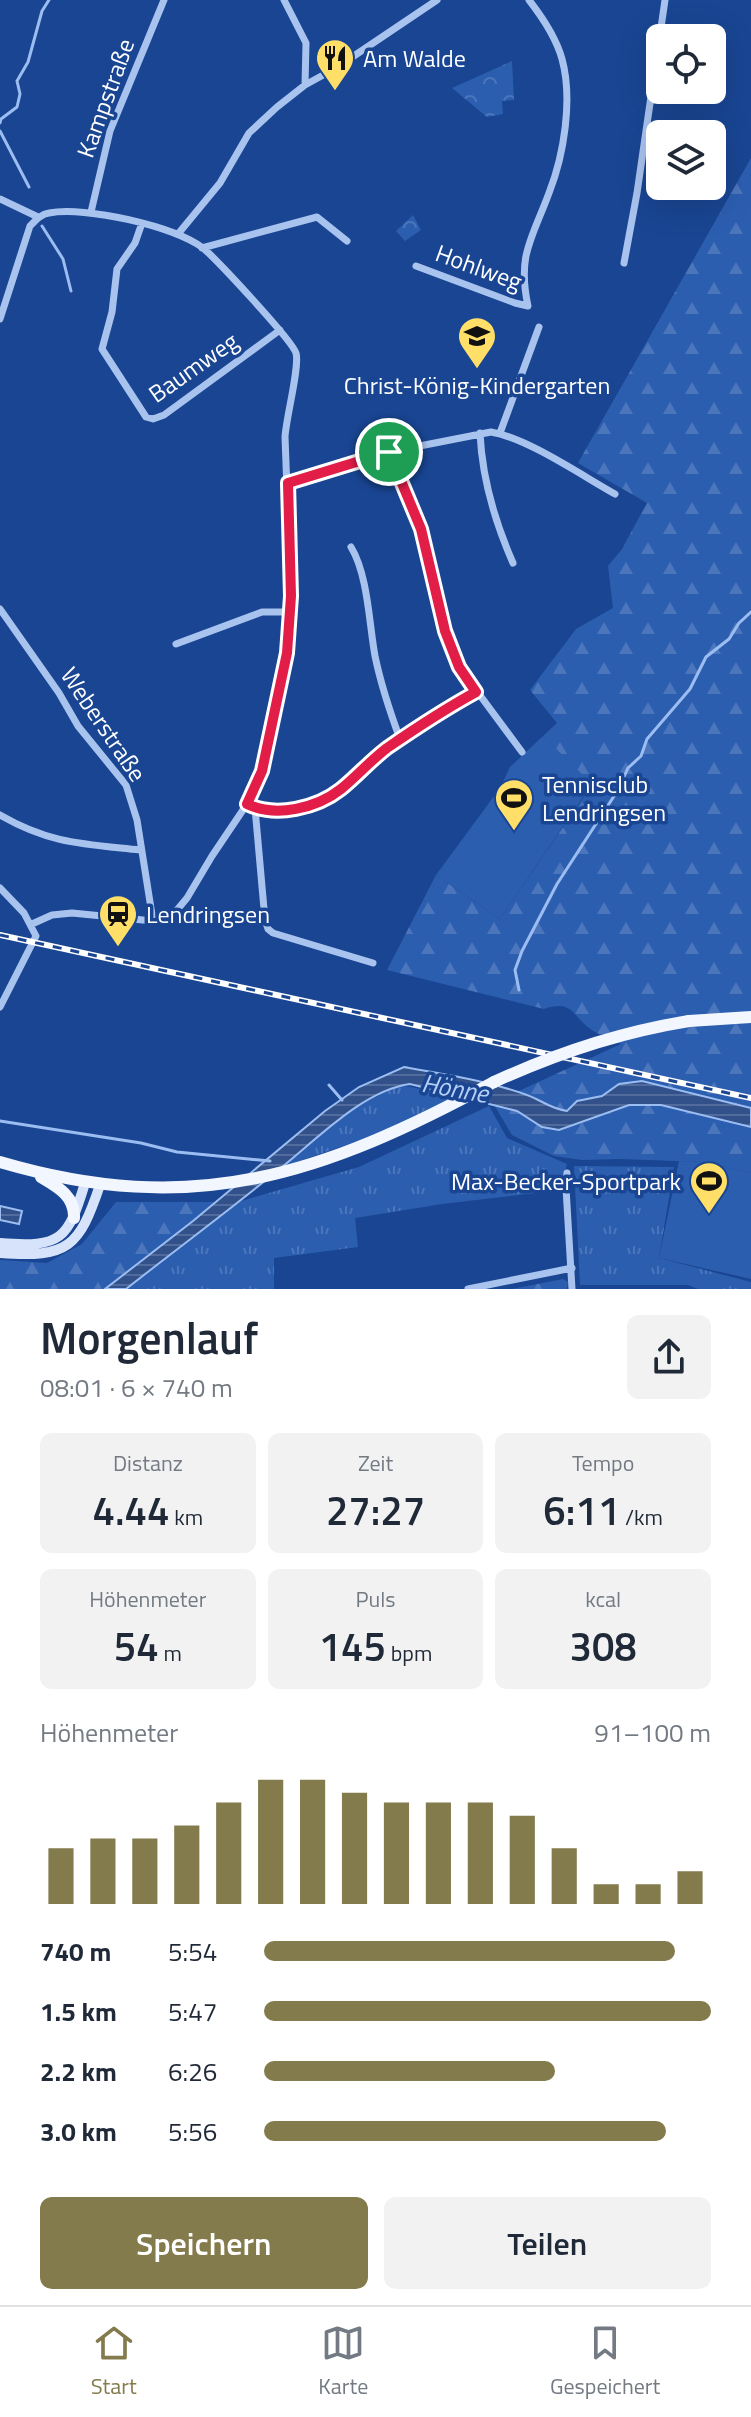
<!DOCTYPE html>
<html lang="de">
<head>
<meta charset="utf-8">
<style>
	:root { --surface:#fff; --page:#f2f2f3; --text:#1f2937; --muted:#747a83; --line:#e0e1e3; --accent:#847b4d }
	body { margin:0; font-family:"Titillium Web",sans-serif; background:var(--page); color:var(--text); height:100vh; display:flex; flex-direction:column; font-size:30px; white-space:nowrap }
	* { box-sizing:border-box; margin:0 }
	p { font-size:26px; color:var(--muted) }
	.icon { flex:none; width:44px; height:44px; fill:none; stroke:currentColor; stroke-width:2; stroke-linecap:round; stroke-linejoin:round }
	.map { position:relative; height:1289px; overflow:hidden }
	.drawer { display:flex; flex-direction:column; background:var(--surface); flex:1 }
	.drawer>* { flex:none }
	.controls { position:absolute; left:646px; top:24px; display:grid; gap:16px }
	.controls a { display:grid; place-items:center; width:80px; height:80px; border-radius:12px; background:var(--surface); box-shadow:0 8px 32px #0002; font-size:40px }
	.pin { position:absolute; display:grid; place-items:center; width:68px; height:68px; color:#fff; margin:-34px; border:4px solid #fff; border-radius:50%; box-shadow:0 2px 8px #0007 }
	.round { display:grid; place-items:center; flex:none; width:84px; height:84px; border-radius:12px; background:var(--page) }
	.headline { display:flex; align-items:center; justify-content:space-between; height:136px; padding:0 40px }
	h1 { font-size:44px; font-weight:600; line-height:60px }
	.figures { display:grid; grid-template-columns:repeat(3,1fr); gap:12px; height:136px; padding:8px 40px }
	.figures div { display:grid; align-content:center; border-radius:12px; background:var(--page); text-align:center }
	.figures b { font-size:40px; font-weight:600 }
	.figures small { font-size:22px; font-weight:400 }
	.figures p { font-size:22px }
	.chart { height:224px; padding:16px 40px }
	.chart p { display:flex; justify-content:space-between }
	.chart svg { width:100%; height:144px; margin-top:8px; stroke:var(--accent); stroke-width:6 }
	.cta { display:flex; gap:16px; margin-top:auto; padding:16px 40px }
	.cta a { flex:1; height:92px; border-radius:12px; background:var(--accent); color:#fff; font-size:32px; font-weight:600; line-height:92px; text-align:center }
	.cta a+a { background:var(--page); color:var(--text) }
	ul { padding:0 40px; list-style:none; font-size:26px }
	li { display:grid; grid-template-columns:128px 96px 1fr; align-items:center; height:60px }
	li i { height:20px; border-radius:10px; background:var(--accent) }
	.menu { display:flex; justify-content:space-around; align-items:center; height:112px; border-top:2px solid var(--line); background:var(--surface); font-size:22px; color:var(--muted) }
	.menu a { display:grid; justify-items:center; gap:4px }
	.menu .current { color:var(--accent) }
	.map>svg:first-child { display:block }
	.grass { fill:url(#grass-tufts) }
	.forest { fill:url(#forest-firs) }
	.park { fill:url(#park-crowns) }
	.pitch { fill:#2c5eb0 }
	.water { fill:url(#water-rules); stroke:#9cbdf1; stroke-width:2 }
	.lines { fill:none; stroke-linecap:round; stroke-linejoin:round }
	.stream { stroke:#9cbdf1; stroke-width:3 }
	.minor { stroke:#a9c3ef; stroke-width:7 }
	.secondary { stroke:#d7e3fb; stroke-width:10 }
	.primary { stroke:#f1f6ff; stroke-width:12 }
	.rail-casing { stroke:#fff; stroke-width:6 }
	.rail { stroke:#194592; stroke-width:3; stroke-dasharray:9; stroke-linecap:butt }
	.primary-bridge { stroke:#f1f6ff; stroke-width:12 }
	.route-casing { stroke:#fff; stroke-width:16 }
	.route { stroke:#e11d48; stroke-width:10 }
	.labels { text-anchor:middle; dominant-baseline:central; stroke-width:7; stroke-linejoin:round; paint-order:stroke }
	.poi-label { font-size:24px; fill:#fff; stroke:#194592; text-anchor:start }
	.street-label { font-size:24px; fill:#fff; stroke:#194592 }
	.water-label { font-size:26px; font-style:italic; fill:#b5cef6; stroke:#194592 }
</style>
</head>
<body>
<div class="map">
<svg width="751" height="1289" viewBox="0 0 751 1289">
	<defs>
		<pattern id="grass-tufts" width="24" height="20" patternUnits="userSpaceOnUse" patternTransform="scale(2)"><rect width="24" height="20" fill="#2c5eb0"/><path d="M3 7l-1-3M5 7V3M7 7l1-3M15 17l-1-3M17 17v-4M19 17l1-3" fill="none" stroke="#4c76bc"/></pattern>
		<pattern id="forest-firs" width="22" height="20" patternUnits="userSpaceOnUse" patternTransform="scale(2)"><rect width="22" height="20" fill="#2c5eb0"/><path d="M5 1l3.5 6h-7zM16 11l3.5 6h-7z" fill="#4c76bc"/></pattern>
		<pattern id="park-crowns" width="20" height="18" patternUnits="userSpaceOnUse" patternTransform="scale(2)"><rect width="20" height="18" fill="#2c5eb0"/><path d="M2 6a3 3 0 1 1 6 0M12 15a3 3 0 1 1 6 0" fill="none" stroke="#4c76bc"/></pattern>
		<pattern id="water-rules" width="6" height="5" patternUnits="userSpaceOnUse" patternTransform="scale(2)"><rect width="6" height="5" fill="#32518a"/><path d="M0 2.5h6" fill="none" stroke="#516b9c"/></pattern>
	</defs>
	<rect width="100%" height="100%" fill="#194592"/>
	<path class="grass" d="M398 1085 457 1095 375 1135 282 1167 348 1112Z
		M489 1106 507 1138 567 1164 560 1190 442 1204 355 1218 358 1247 274 1258V1289H126L238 1202 359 1167Z
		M574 1166 674 1167 659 1258 751 1282V1289H698L688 1285H580Z"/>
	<path class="forest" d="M751 158V1173L706 1162 620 1159 582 1160 554 1156 512 1135 493 1103 621 1044C612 1039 600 1036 592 1030 572 1017 574 999 544 1009L387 970 436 875 500 919 592 785 543 736 557 723 530 690 576 629 613 608 608 566 622 549 647 503 578 463Z
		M116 1202H238L126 1289H0V1260L47 1263 82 1244Z
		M563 1279 568 1282 567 1289H512Z"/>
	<path class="park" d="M512 61 514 100 502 101 503 114 487 117 452 88Z
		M413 215 421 230 405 241 396 231Z"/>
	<path class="pitch" d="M543 736 592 784 500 919 436 875 500 788 510 767Z
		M679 1161 706 1162 751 1173V1279L659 1258Z"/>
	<path class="water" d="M404 1067C445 1074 488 1081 527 1095 541 1100 551 1109 567 1111L577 1101 602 1096 619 1084 642 1081 751 1108V1127L661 1105H629L559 1130 542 1127 517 1111 410 1084C364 1090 317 1139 282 1167 231 1209 178 1248 126 1289H105L193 1221 325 1111 359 1087Z
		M0 1206 22 1211 19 1224 0 1220Z"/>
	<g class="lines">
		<path class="stream" d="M0 123 1 119 17 107 20 94 17 81 28 62 42 11 49 0
			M0 131 29 187
			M42 226 63 259 71 291
			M519 990 515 970 522 951 557 884 618 790 628 768 641 756 647 739 690 689 706 657 729 639 739 623 751 612
			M329 1085 342 1100
			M0 1121 141 1143 177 1152 270 1161"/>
		<path class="minor" d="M284 0 306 43 305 85
			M0 199 38 217
			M91 212 110 131 164 0
			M142 223 135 243 117 269 112 312 102 349 146 417 153 419 164 415 280 330
			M178 234 220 183 249 133 277 107 305 85 336 68 437 0
			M202 248 317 217 347 241
			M624 263 637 193 665 0
			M416 266 515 303 528 306C517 255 532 239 549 193 564 155 573 99 562 59 556 37 543 18 529 0
			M0 319 30 226C36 220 41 214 49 213 85 206 174 226 203 248 216 259 292 340 296 353 300 366 286 418 285 437L291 596 287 653 262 771 247 804 212 856 187 898 172 916 153 921 72 913 52 915 32 924
			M480 433C482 477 495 522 513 563
			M500 433 539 327
			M389 452 421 529 445 631 459 667 522 752
			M288 483 389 452 491 432C527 438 581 475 615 494
			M351 547C368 575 369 623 375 656 381 685 390 712 400 739
			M0 609 59 693 78 726 126 785 137 820 153 921
			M176 644 262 612H291
			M247 804C276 817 317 808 341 789 357 776 370 761 387 748 416 728 445 709 476 692
			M255 808 265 920 268 929 273 933 373 963
			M0 815C50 844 84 844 140 850
			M0 888 24 913 36 936 0 1007
			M567 1173 566 1188 572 1289
			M468 1289 572 1268"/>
		<path class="secondary" d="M0 1243C62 1248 68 1239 85 1183
			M0 1253C69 1258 79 1247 100 1185"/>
		<path class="primary" d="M689 1021 751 1017
			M0 1162C194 1219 322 1175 494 1082
			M41 1177C58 1187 75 1196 74 1218"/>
		<g class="rail-casing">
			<path id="rail" d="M0 935 751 1098"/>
		</g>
		<use href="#rail" class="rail"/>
		<path class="primary-bridge" d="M494 1082C557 1053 620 1032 689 1021"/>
	</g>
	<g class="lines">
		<g class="route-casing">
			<path id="route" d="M389 452 421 529 445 631 459 667 476 692C445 709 416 728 387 748 370 761 357 776 341 789 317 808 276 818 247 804L262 771 287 653 291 596 288 483Z"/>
		</g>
		<use href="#route" class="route"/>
	</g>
	<defs>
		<g id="restaurant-pin" transform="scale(2)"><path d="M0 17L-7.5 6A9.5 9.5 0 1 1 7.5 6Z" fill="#ffdf67" stroke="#194592"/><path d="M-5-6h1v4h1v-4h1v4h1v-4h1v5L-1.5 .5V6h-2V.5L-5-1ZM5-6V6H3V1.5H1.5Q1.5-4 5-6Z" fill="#111"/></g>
		<g id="school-pin" transform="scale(2)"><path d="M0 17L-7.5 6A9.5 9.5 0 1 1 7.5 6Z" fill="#ffdf67" stroke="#194592"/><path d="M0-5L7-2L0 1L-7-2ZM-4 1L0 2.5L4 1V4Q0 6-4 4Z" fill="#111"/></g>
		<g id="stadium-pin" transform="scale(2)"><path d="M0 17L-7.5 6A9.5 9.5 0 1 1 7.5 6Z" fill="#ffdf67" stroke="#194592"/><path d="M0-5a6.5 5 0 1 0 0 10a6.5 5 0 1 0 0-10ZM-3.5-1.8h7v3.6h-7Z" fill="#111"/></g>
		<g id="station-pin" transform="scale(2)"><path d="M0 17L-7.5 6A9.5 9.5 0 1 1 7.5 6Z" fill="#ffdf67" stroke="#194592"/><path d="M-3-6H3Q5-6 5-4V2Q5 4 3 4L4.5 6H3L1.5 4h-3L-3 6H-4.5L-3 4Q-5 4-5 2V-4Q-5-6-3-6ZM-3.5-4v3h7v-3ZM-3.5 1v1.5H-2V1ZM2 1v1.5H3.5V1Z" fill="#111"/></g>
	</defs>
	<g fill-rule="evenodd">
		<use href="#restaurant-pin" x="335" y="58"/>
		<use href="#school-pin" x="477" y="336"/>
		<use href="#stadium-pin" x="514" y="798"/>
		<use href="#station-pin" x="118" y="914"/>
		<use href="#stadium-pin" x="709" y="1181"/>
	</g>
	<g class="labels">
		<g class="poi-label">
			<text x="363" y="58">Am Walde</text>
			<text x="477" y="385" text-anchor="middle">Christ-König-Kindergarten</text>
			<text x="542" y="784">Tennisclub<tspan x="542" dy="28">Lendringsen</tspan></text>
			<text x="146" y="914">Lendringsen</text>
			<text x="681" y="1181" text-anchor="end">Max-Becker-Sportpark</text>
		</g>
		<g class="street-label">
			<text transform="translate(105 98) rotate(-70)">Kampstraße</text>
			<text transform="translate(479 267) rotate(20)">Hohlweg</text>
			<text transform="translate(193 367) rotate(-35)">Baumweg</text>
			<text transform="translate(104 724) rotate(56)">Weberstraße</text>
		</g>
		<g class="water-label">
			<text transform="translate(455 1088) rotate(10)">Hönne</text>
		</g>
	</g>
</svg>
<div class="controls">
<a><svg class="icon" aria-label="locate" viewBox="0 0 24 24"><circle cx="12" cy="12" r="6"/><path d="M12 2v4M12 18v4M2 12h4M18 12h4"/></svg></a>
<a><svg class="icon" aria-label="layers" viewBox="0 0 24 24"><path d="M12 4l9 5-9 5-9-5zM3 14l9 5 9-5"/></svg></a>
</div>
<div class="pin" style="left:389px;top:452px;background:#1e9e55"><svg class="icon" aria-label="arrive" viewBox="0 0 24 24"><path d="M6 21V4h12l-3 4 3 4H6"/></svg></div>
</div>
<section class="drawer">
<div class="headline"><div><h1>Morgenlauf</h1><p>08:01 · 6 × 740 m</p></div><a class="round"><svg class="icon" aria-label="share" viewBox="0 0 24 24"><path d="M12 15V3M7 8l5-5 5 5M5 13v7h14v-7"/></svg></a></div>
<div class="figures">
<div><p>Distanz</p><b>4.44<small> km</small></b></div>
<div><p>Zeit</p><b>27:27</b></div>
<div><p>Tempo</p><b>6:11<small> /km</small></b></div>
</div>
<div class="figures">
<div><p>Höhenmeter</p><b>54<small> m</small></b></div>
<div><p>Puls</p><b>145<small> bpm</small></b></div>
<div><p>kcal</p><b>308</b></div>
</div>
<div class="chart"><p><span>Höhenmeter</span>91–100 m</p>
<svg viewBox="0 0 160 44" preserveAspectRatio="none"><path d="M5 44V27M15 44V24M25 44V24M35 44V20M45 44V13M55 44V6M65 44V6M75 44V10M85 44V13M95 44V13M105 44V13M115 44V17M125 44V27M135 44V38M145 44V38M155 44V34"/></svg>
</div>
<ul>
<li><b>740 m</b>5:54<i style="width:92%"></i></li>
<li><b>1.5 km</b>5:47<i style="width:100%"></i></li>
<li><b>2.2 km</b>6:26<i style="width:65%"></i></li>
<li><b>3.0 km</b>5:56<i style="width:90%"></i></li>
</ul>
<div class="cta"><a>Speichern</a><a>Teilen</a></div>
</section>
<nav class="menu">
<a class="current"><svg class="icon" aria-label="home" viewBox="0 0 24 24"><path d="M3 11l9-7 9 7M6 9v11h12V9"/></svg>Start</a>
<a><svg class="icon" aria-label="map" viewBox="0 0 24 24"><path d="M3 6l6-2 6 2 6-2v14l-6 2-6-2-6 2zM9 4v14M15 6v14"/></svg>Karte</a>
<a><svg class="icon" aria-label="saved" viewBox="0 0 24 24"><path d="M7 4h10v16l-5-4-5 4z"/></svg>Gespeichert</a>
</nav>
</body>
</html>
